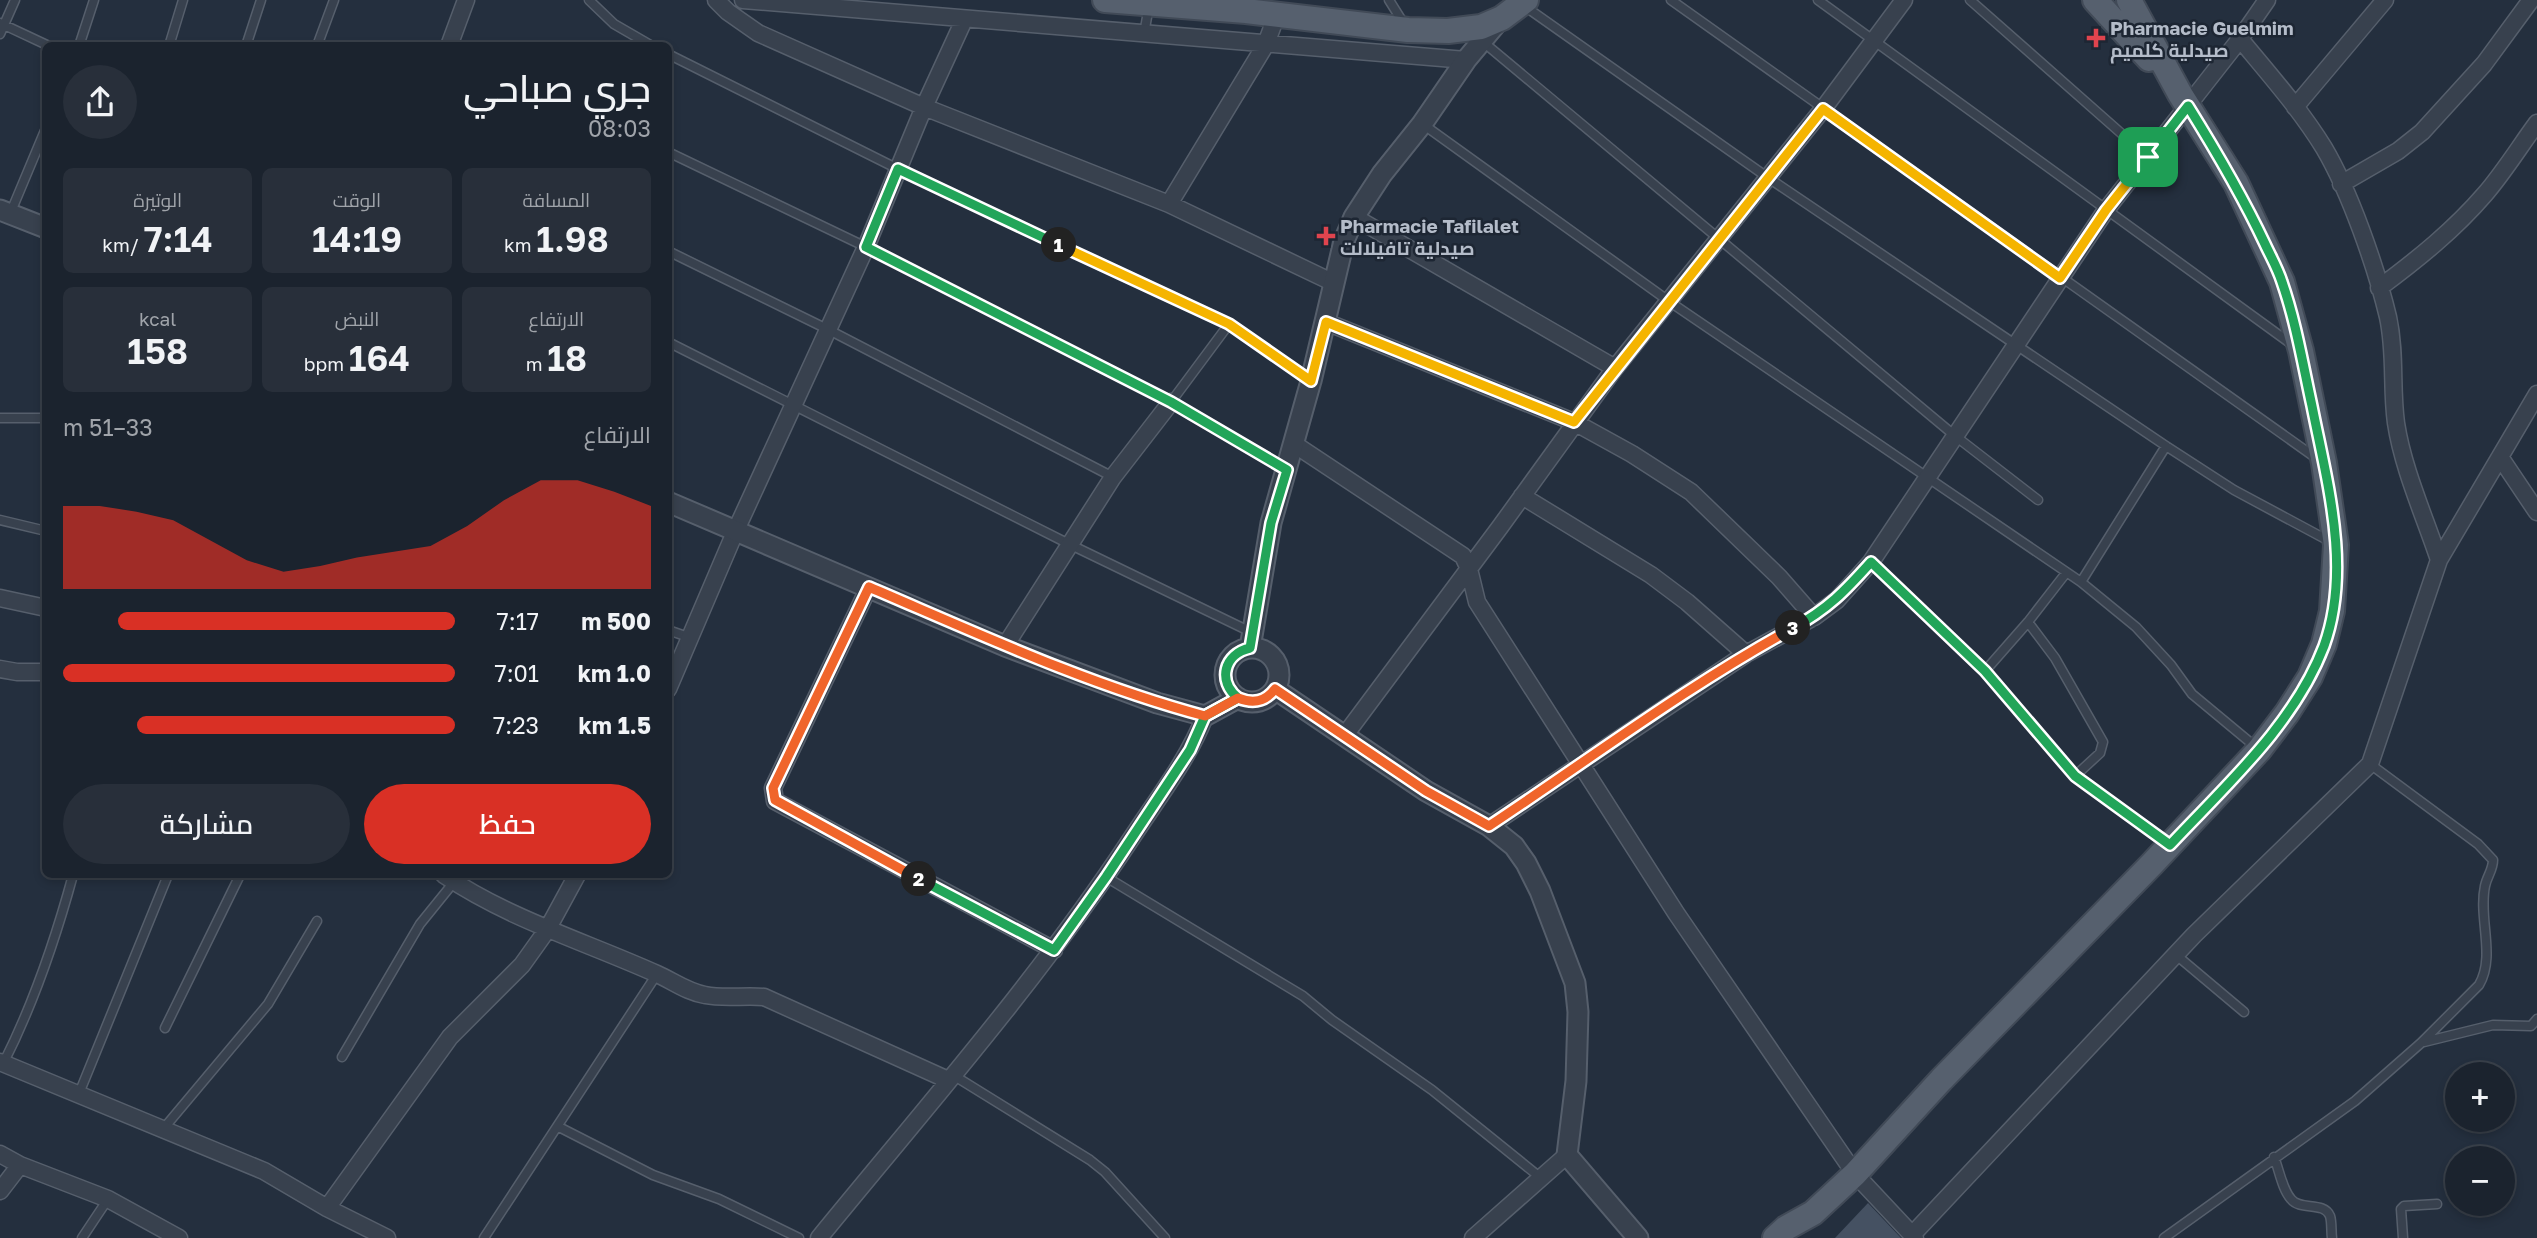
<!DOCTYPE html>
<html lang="ar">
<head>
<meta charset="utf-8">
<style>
	:root { --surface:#1b232e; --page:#282f3a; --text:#f1f3f6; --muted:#a0a4aa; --line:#39404a; --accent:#d93025 }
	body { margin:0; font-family:"Golos Text",Cairo,sans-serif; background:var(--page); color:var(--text); direction:rtl; height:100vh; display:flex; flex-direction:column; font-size:26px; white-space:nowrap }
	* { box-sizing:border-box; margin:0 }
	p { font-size:23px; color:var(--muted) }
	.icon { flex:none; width:38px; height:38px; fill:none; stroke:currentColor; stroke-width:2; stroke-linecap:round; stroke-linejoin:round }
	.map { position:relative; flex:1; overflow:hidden; direction:ltr }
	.drawer { position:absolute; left:42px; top:42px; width:630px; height:836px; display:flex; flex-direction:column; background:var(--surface); border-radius:10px; box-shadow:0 4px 10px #0003,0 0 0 2px var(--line); direction:rtl }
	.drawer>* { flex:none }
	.fabs { position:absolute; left:2445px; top:1062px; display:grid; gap:14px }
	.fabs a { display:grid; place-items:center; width:70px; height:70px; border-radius:50%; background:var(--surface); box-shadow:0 4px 10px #0003,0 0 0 2px var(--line); font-size:35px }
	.pin { position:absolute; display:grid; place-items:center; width:60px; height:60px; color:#fff; margin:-30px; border-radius:14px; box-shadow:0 4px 10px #0006 }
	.km { position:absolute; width:35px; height:35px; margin:-18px; border-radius:50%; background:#222; color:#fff; font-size:19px; line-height:35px; text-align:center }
	.round { display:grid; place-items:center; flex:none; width:74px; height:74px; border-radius:37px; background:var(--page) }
	.head { display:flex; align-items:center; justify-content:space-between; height:119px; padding:0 21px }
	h1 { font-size:38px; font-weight:600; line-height:52px }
	.metrics { display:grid; grid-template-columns:repeat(3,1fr); gap:10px; height:119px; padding:7px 21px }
	.metrics div { display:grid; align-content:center; border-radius:10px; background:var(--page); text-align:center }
	.metrics b { font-size:35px; font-weight:600 }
	.metrics small { font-size:19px; font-weight:400 }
	.metrics p { font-size:19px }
	.chart { height:196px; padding:14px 21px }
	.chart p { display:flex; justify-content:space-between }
	.chart svg { width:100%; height:126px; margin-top:7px; fill:var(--accent); opacity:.7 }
	.action { display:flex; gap:14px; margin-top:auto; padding:14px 21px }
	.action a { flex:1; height:80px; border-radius:42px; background:var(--accent); color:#fff; font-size:28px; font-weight:600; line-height:80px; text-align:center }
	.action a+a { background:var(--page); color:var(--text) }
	ul { padding:0 21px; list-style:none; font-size:23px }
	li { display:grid; grid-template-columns:112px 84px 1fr; align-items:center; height:52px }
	li i { height:18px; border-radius:9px; background:var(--accent) }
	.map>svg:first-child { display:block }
	.building { fill:#455162 }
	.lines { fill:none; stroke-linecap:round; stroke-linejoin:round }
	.service-casing { stroke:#565f6c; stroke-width:11 }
	.minor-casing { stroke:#565f6c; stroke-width:19 }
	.tertiary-casing { stroke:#565f6c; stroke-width:23 }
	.primary-casing { stroke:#414a57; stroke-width:28 }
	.service { stroke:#38414e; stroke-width:8 }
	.minor { stroke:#38414e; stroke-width:16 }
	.tertiary { stroke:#38414e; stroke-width:19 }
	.primary { stroke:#56606e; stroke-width:24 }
	.split-1-casing { stroke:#fff; stroke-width:14 }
	.split-2-casing { stroke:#fff; stroke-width:14 }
	.split-3-casing { stroke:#fff; stroke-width:14 }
	.split-4-casing { stroke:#fff; stroke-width:14 }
	.split-1 { stroke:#f5b400; stroke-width:9 }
	.split-2 { stroke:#22a559; stroke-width:9 }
	.split-3 { stroke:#f0652b; stroke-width:9 }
	.split-4 { stroke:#22a559; stroke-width:9 }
	.health-dot { fill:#e0444e; stroke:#1d2633; stroke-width:2.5 }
	.labels { text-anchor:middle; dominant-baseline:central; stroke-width:5; stroke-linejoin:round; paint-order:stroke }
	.poi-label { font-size:19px; font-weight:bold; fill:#b4bcc9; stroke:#1d2633; text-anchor:start }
</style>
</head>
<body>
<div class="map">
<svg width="2537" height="1238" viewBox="0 0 2537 1238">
	<rect width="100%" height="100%" fill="#242f3e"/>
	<path class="building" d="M1868 1203 1901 1238H1835Z"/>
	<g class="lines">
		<g class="service-casing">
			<path id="service" d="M589 0 614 24 652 46
				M1389 0 1404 24
				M1671 0 2316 458
				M1818 0 2294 346
				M1970 0 2148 157
				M1523 5 1767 177 2166 446 2234 490 2331 542
				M0 23 49 46
				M0 34 15 0
				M1144 34 1149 6
				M1482 41 1954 435 2038 500
				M79 46 94 0
				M169 46 183 0
				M246 46 261 0
				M317 46 334 0
				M668 54 898 169 1229 324 1311 381
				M1424 125 1670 302 2081 582 2136 627 2171 665 2192 694 2257 748
				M668 152 866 247 1171 402 1285 469
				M10 214 46 128
				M668 251 827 329 1113 477
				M668 342 1069 544 1253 633
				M1171 402 1229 324
				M0 418H46
				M0 520 46 531
				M1871 562 1985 671 2075 776 2167 843
				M2081 582 2166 446
				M2028 622 2055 658 2103 742 2100 753 2075 776
				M668 630 691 638
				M1985 671 2028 622 2066 573
				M1106 877 1303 996 1332 1020 1432 1090 1541 1178
				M2175 954 2244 1012
				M165 1028 240 875
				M2424 1042 2493 1025 2531 1026 2537 1019
				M342 1057 420 924 454 882
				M3 1064C34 1003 55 941 73 875
				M953 1075 1090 1160 1105 1172 1165 1238
				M78 1096 168 875
				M559 1127 653 1175 719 1199 799 1238
				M164 1128 268 1004 317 921
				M2274 1157C2279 1169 2282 1189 2291 1199 2300 1211 2324 1201 2330 1216 2332 1222 2331 1231 2332 1238
				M82 1238 108 1199
				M484 1238 657 974
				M2164 1238 2355 1101 2421 1043 2479 985C2496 956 2478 918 2485 886 2487 876 2493 870 2493 860L2478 844 2370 764
				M2403 1238 2401 1209 2404 1206 2437 1204"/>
		</g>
		<g class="minor-casing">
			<path id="minor" d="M716 0 728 12 758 33 924 107 1169 204 1334 283
				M743 0 1466 60
				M2240 39C2269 74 2300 109 2324 148 2350 192 2376 267 2388 317 2396 354 2391 387 2396 423 2403 469 2424 515 2439 560
				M449 46 466 0
				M2295 107 2385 0
				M2341 184 2398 151 2422 132 2484 64 2531 0
				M1169 204 1266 44 1277 14
				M1354 217 1615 368
				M2379 288C2418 259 2454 230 2485 194 2504 172 2520 146 2537 123
				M1326 322 1574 422 1632 454 1691 492 1779 577 1814 617
				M1294 444 1463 556 1469 569 1477 602 1676 913 1855 1174 1915 1238
				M2500 457 2537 512
				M1522 496 1651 575 1687 602 1746 654
				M869 587 773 788 775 801 1054 950
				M0 598 46 608
				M1005 646 1113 477 1171 402
				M0 669 17 672H46
				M668 689 736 530 866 247 924 107 964 20
				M1345 735 1500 527 1615 368 1823 109 1904 0
				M1489 826 1746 654 1814 617 1837 600 1871 562 2106 210 2240 39 2267 0
				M444 875C509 919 586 942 657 974 673 981 687 992 705 995 725 999 745 995 764 997L948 1080
				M0 1062 264 1171 327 1208 387 1238
				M0 1154 20 1165 108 1199 179 1238
				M0 1191 20 1165
				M327 1208 450 1037 522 965 547 930 577 875
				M1912 1235 2194 935 2370 764 2439 560 2537 394
				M819 1238C926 1107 1038 980 1131 839 1157 799 1188 760 1205 716
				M1473 1238 1567 1155"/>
		</g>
		<g class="tertiary-casing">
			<path id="tertiary" d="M0 210 46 228
				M668 502 1005 646 1157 703 1205 716 1238 698
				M1250 648 1271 523 1311 381 1344 241 1354 217 1382 174 1422 124 1466 60 1501 18
				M1225 675a27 27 0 1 1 54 0a27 27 0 1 1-54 0Z
				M1275 689 1426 791 1489 826 1514 846 1526 863 1540 891 1575 983 1578 1012 1576 1081 1567 1155 1638 1238"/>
		</g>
		<g class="primary-casing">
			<path id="primary" d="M1105 0 1246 11 1408 30 1448 31 1481 27 1502 18 1526 0
				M2095 0 2149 59
				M1775 1238 1786 1228 1813 1213 1855 1174 1941 1080 2152 864 2259 750 2287 713 2310 677 2324 644 2332 611 2336 545 2324 463 2301 351 2282 282 2236 183 2180 94 2129 0"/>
		</g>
		<use href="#service" class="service"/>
		<use href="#minor" class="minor"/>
		<use href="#tertiary" class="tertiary"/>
		<use href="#primary" class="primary"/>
	</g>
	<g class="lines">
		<g class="split-1-casing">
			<path id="split-1" d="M1059 245 1229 324 1311 381 1326 322 1574 422 1823 109 2060 278 2106 210 2148 157"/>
		</g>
		<g class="split-2-casing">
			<path id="split-2" d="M919 879 1054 950 1106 877 1190 750 1205 716 1238 698C1217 681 1224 654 1250 648L1271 523 1287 470 1171 402 866 247 898 169 1059 245"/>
		</g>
		<g class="split-3-casing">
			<path id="split-3" d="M919 879 775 800 773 788 869 587C979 634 1089 685 1205 716L1238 698C1253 704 1265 702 1275 689L1426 791 1489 826C1590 759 1687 686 1793 628"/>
		</g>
		<g class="split-4-casing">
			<path id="split-4" d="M1793 628C1828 609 1845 591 1871 562L1985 671 2075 776 2170 845C2226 785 2294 725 2324 646 2352 569 2327 482 2312 406 2303 365 2296 322 2282 282 2278 269 2271 257 2265 244 2242 195 2216 151 2188 106L2148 157"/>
		</g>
		<use href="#split-1" class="split-1"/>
		<use href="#split-2" class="split-2"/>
		<use href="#split-3" class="split-3"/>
		<use href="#split-4" class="split-4"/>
	</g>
	<g class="health-dot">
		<path d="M2092.5 27.5h7v7h7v7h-7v7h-7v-7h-7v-7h7z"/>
		<path d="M1322.5 225.5h7v7h7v7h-7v7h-7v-7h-7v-7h7z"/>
	</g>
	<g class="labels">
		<g class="poi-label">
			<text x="2110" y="27">Pharmacie Guelmim<tspan x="2110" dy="22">صيدلية كلميم</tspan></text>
			<text x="1340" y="225">Pharmacie Tafilalet<tspan x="1340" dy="22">صيدلية تافيلالت</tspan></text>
		</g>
	</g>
</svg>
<div class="fabs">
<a>+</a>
<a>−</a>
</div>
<div class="pin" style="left:2148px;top:157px;background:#1e9e55"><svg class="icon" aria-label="arrive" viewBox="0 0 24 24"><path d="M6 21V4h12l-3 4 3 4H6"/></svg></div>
<b class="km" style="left:1059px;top:245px">1</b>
<b class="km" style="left:919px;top:879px">2</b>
<b class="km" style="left:1793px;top:628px">3</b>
<section class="drawer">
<div class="head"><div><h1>جري صباحي</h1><p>08:03</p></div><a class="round"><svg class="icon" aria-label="share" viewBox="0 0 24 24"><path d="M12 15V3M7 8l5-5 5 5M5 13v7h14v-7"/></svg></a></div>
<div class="metrics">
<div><p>المسافة</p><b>1.98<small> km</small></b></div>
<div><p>الوقت</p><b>14:19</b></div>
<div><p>الوتيرة</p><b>7:14<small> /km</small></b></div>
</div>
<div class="metrics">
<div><p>الارتفاع</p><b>18<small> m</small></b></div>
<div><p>النبض</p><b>164<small> bpm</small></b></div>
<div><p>kcal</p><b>158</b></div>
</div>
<div class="chart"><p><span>الارتفاع</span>33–51 m</p>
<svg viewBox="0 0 160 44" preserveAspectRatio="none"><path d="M0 44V15L10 15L20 17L30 20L40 27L50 34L60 38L70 36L80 33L90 31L100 29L110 22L120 13L130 6L140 6L150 10L160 15V44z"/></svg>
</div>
<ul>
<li><b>500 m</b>7:17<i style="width:86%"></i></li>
<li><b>1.0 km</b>7:01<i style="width:100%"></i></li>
<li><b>1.5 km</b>7:23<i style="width:81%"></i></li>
</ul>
<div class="action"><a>حفظ</a><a>مشاركة</a></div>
</section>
</div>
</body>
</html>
